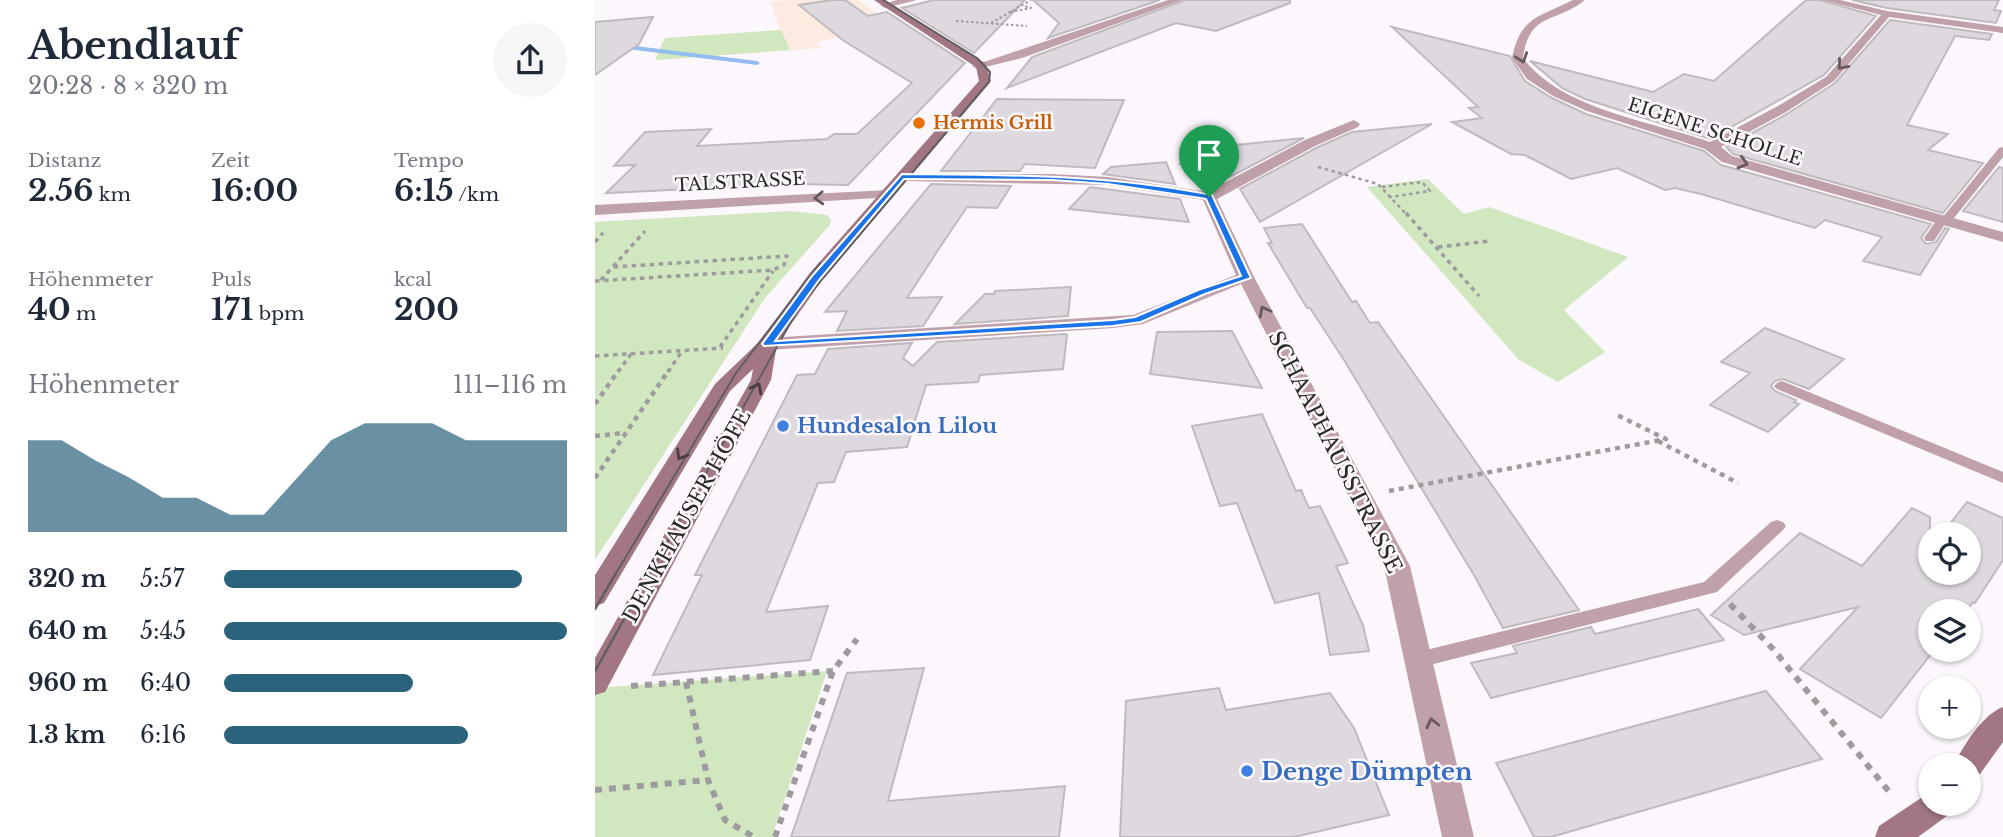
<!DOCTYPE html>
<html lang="de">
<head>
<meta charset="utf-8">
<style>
	:root { --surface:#fff; --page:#f6f6f7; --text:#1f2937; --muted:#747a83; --accent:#2b637d }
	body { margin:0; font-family:"Libre Baskerville",serif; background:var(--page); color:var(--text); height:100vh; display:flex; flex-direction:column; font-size:26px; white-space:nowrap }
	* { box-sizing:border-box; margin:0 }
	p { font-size:23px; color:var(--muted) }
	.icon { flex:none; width:38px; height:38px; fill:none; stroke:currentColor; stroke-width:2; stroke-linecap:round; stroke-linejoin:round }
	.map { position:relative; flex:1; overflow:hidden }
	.panel { display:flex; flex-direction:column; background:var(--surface); width:595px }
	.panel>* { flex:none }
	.fabs { position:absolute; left:1323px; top:522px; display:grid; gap:14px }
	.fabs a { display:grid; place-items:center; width:63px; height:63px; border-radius:50%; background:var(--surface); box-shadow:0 2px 5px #0004; font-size:35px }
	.pin { position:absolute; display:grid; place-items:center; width:60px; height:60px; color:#fff; margin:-72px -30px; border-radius:50% 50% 50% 0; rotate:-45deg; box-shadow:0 0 7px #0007 }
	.pin .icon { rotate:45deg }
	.round { display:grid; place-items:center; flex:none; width:74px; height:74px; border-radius:37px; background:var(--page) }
	.summary { display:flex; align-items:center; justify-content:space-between; height:119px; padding:0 28px }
	h1 { font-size:38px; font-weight:800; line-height:52px }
	.metrics { display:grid; grid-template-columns:repeat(3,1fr); gap:10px; height:119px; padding:7px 28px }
	.metrics div { display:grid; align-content:center }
	.metrics b { font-size:30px; font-weight:800 }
	.metrics small { font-size:19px; font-weight:400 }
	.metrics p { font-size:19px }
	.chart { height:196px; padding:14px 28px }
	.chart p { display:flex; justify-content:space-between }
	.chart svg { width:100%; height:126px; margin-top:7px; fill:var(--accent); opacity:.7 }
	ul { padding:0 28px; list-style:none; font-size:23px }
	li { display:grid; grid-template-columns:112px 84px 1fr; align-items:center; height:52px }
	li i { height:18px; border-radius:9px; background:var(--accent) }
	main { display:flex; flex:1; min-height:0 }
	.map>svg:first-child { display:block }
	.education { fill:#fcebe0 }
	.green { fill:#d1e7bf }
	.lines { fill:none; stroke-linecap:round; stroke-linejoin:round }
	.stream { fill:#93bdef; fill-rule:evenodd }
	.building { fill:#ded9df; stroke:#bfbac0; stroke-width:2 }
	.path-far4 { stroke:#9e9b9e; stroke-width:2; stroke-dasharray:2.5 2.5; stroke-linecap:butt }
	.path-far3 { stroke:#9e9b9e; stroke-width:2.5; stroke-dasharray:3.5 3.5; stroke-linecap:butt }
	.path-far2 { stroke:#9e9b9e; stroke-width:3.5; stroke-dasharray:4.5 4.5; stroke-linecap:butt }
	.path-far1 { stroke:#9e9b9e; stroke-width:4.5; stroke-dasharray:5 5; stroke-linecap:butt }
	.path { stroke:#9e9b9e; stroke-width:6; stroke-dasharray:7 7; stroke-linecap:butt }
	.lane { fill:#c0a1a9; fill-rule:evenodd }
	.street { fill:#c0a1a9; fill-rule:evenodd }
	.secondary { fill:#a27683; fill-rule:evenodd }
	.tram-far1 { stroke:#605e60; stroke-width:2 }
	.tram { stroke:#605e60; stroke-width:2.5 }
	.oneway { stroke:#675a5d }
	.oneway2 { stroke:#493d41 }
	.route { fill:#1a73e8; stroke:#fff; stroke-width:2; fill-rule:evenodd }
	.food-dot { fill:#e8710a; stroke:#fcf7fc; stroke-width:2.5 }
	.shop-dot { fill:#3f7fe0; stroke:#fcf7fc; stroke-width:2.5 }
	.labels { text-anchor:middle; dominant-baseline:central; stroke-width:5; stroke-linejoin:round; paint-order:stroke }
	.far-food-label { font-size:18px; font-weight:bold; fill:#c56008; stroke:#fcf7fc; text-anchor:start }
	.far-street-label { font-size:18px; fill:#2b2a2b; stroke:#fcf7fc }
	.shop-label { font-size:21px; font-weight:bold; fill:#366cbe; stroke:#fcf7fc; text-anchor:start }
	.street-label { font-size:21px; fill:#2b2a2b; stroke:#fcf7fc }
	.near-shop-label { font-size:24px; font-weight:bold; fill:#366cbe; stroke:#fcf7fc; text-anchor:start }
</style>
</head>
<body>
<main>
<section class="panel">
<div class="summary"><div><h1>Abendlauf</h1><p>20:28 · 8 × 320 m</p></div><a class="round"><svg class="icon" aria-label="share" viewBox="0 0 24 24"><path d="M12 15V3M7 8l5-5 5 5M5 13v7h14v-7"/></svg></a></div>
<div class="metrics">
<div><p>Distanz</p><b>2.56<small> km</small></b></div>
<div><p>Zeit</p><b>16:00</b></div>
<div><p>Tempo</p><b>6:15<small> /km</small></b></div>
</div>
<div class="metrics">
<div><p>Höhenmeter</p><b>40<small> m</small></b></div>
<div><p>Puls</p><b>171<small> bpm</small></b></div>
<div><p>kcal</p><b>200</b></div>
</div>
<div class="chart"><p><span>Höhenmeter</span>111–116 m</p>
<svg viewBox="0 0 160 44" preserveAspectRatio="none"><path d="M0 44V12L10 12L20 19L30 25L40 32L50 32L60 38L70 38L80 25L90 12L100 6L110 6L120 6L130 12L140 12L150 12L160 12V44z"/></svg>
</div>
<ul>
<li><b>320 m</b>5:57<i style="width:87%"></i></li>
<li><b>640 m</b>5:45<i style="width:100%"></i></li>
<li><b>960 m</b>6:40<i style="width:55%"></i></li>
<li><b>1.3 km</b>6:16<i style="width:71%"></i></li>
</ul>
</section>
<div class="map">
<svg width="1408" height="837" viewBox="0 0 1408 837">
	<rect width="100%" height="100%" fill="#fcf7fc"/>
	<path class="education" d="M192 0H264L298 25 221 42 227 48 60 60 70 38 185 30 176 2Z"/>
	<path class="green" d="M186 30 195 50 60 60 70 38Z
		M833 179 869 214 894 207 1033 257 969 310 1010 352 963 382 924 360 772 187Z
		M196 211 232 215 236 220 234 226 170 298 0 560V222Z
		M232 671 177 837H0V688Z"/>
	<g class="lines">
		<path class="stream" d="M0 41 162 61 165 63 162 65 0 45Z"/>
	</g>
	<path class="building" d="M237 0H250L273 16 292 12 370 63 253 185 198 184 11 193 40 165 19 166 50 132 116 129 102 146 232 139 239 134H262L317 83 249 41 204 5Z
		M339 0H430L379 53 307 8Z
		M438 0H565L453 38 464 23Z
		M590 0H695V3L621 31 581 23 412 88 437 57Z
		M1211 0H1225L1281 16 1229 75 1115 139 990 99 967 88 935 61 1058 92 1089 74 1119 81Z
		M1257 0H1404L1399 10 1406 11 1401 23 1292 8Z
		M58 17 44 44 0 75V22Z
		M1295 20 1397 34 1394 40 1360 36 1312 125 1353 134 1333 150 1388 163 1348 213 1138 154 1131 147 1192 114 1240 83Z
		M797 27 915 56 930 81 957 98 991 114 1109 151 1126 165 1336 224 1326 238 1331 244 1341 242 1350 228 1354 229 1325 275 1268 261 1287 237 1230 220 1220 228 1106 194 1080 188 1070 190 1022 168 976 179 930 155 916 154 857 122 887 118 874 108 883 107Z
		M402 99 529 100 500 168 430 164 425 171H346Z
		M837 124 665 222 645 189 721 148 757 132Z
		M709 138 633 178 585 164 621 147Z
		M571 162 580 184 508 174 516 167Z
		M1404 167 1408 168V222L1368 211Z
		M336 184 416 186 402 208 372 207 345 247 312 298 347 297 328 326 242 331 252 311 230 312Z
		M495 187 585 199 594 222 474 209Z
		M707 224 757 302 761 301 775 323 783 322 984 610 908 628 879 575 749 360 715 308H712L673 243H677L669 228Z
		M476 287 473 316 360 324 390 294H399L400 291Z
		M1170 328 1249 359 1214 389 1188 379 1180 381 1176 386 1180 391 1201 400 1199 402 1204 404 1173 432 1115 405 1155 373 1126 362Z
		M637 331 667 388 555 374 562 332Z
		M470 334 472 335 468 369 385 375 383 382 331 385 312 447 251 452 239 482 223 483 171 612 233 606 215 660 58 675 107 575H100L202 375 220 374 233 349 317 343 308 358 318 366 342 342Z
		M667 414 701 491 706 490 714 508 725 506 753 563 741 566 768 625 774 651 735 655 724 593 680 603 642 503 625 506 597 426Z
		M1372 502 1408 518V560L1380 603 1378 602 1371 611H1335V649H1340L1286 718 1205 669 1263 607 1149 635 1116 615 1205 533 1267 566 1317 508 1335 517V572H1374V534H1347Z
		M1103 609 1129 640 896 698 876 663 922 653 918 646 996 627 1000 634Z
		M329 668 293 801 470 786 464 837H196L252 673Z
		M624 688 631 710 735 693 759 728 794 815 699 837H525L531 701Z
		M1171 691 1227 759 956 837H939L901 763Z"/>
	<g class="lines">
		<path class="path-far4" d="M415 12 436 8 429 6
			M361 21 432 26
			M396 23 436 0"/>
		<path class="path-far3" d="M723 167 783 184 812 215
			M787 187 827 182 835 191 795 197"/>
		<path class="path-far2" d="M811 213 884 296
			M0 242 8 233
			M843 247 895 241
			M6 280 50 231
			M0 281 178 270 189 265 192 256 18 267
			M125 347 178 271
			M0 356 128 348
			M23 372 36 354
			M73 372 87 351"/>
		<path class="path-far1" d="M0 404 24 370
			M0 436 28 433
			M1063 441 1143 483
			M0 478 74 370
			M794 491 1071 439 1020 414"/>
		<path class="path" d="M1135 604 1178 649 1296 794
			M91 682 113 780 130 820 159 837
			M36 686 238 671
			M0 790 113 780
			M180 837 238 671 262 639"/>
		<path class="lane" d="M1408 147V157L1355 223 1350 224 1339 241H1331L1329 238 1343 218 1348 217 1404 148Z
			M1187 381 1408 472V483L1182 389 1179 386 1182 383Z
			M1182 520 1188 522 1191 526 1188 530 1122 592 823 668 816 666 813 660 816 654 823 652 1109 582 1176 522Z"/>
		<path class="street" d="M302 0H322L290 8 285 5Z
			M573 0H587L427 58 382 69 377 66Z
			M978 0H990C960 24 935 11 928 58 967 110 1056 121 1115 142L1183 106 1231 77 1286 15 1228 0H1245L1292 11 1408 27V33L1294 17 1239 81 1191 112 1126 147 1137 156 1408 232V242L1127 162 1110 149 992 111 958 96 932 79 917 58C925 17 944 17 978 0Z
			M759 120 765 124 763 127 720 146 622 199 659 277 815 566 879 837H847L789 566 646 284 548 324 518 328 173 350 164 344 173 338 538 315 641 275 608 200 513 185 307 181 302 180V174H457L513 177 612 192 710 140Z
			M293 190 298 191 300 194 298 197 0 215V205Z"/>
		<path class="secondary" d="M279 0H290L390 63 396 81 226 282 182 344 176 380 10 692 0 695V658L156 380 158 369 135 391 9 603 0 606V575L120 384 166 340 214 274 384 81 381 67Z
			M1408 707V742L1385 774 1374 778V765H1359C1368 746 1388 714 1408 707Z
			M1335 792V803H1361L1356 813 1323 837H1280L1284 826Z"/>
		<path class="tram-far1" d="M20 575 141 373 225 263
			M54 575 206 304 394 82 395 72 382 58 288 0"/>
		<path class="tram" d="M0 609 21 573
			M0 671 55 573"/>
	</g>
	<defs><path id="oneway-chevron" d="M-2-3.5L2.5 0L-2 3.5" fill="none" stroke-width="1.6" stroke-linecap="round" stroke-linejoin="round" transform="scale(1.75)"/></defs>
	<g class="oneway">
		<use href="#oneway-chevron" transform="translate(927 58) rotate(71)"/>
		<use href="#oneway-chevron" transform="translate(1247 65) rotate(131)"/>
		<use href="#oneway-chevron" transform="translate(1148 163) rotate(16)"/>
		<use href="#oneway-chevron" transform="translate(224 198) rotate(177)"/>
		<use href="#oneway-chevron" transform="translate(669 311) rotate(-118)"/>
		<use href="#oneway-chevron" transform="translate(837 723) rotate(-103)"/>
	</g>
	<g class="oneway2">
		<use href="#oneway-chevron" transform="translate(162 388) rotate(-63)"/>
		<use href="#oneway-chevron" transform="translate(86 455) rotate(121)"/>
	</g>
	<path class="route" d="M307 174C411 175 514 174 617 195L656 278 610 294 546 322 518 326 169 346 167 344 217 276ZM309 179 457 180 513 184 611 199 646 276 603 290 540 317 518 320 180 341 224 280Z"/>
	<circle class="food-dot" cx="324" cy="123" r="7"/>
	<g class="shop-dot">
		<circle cx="188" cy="426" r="7"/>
		<circle cx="652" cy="771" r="7"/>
	</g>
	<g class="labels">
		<g class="far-food-label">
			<text x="338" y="123">Hermis Grill</text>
		</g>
		<g class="far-street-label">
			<text transform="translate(1120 132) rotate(18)">EIGENE SCHOLLE</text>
			<text transform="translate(145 182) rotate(-3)">TALSTRASSE</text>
		</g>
		<g class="shop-label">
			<text x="202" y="426">Hundesalon Lilou</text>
		</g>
		<g class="street-label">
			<text transform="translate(740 452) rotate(63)">SCHAAPHAUSSTRASSE</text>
			<text transform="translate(92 516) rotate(-61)">DENKHAUSER HÖFE</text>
		</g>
		<g class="near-shop-label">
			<text x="666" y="771">Denge Dümpten</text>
		</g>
	</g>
</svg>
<div class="fabs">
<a><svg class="icon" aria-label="locate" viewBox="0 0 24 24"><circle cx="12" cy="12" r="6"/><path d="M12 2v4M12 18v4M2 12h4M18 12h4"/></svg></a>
<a><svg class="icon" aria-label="layers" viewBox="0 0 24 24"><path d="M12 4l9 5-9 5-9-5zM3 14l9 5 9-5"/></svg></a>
<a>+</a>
<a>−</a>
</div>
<div class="pin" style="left:614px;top:197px;background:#1e9e55"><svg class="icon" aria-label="arrive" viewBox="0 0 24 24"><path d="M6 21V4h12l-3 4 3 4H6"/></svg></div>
</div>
</main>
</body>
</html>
